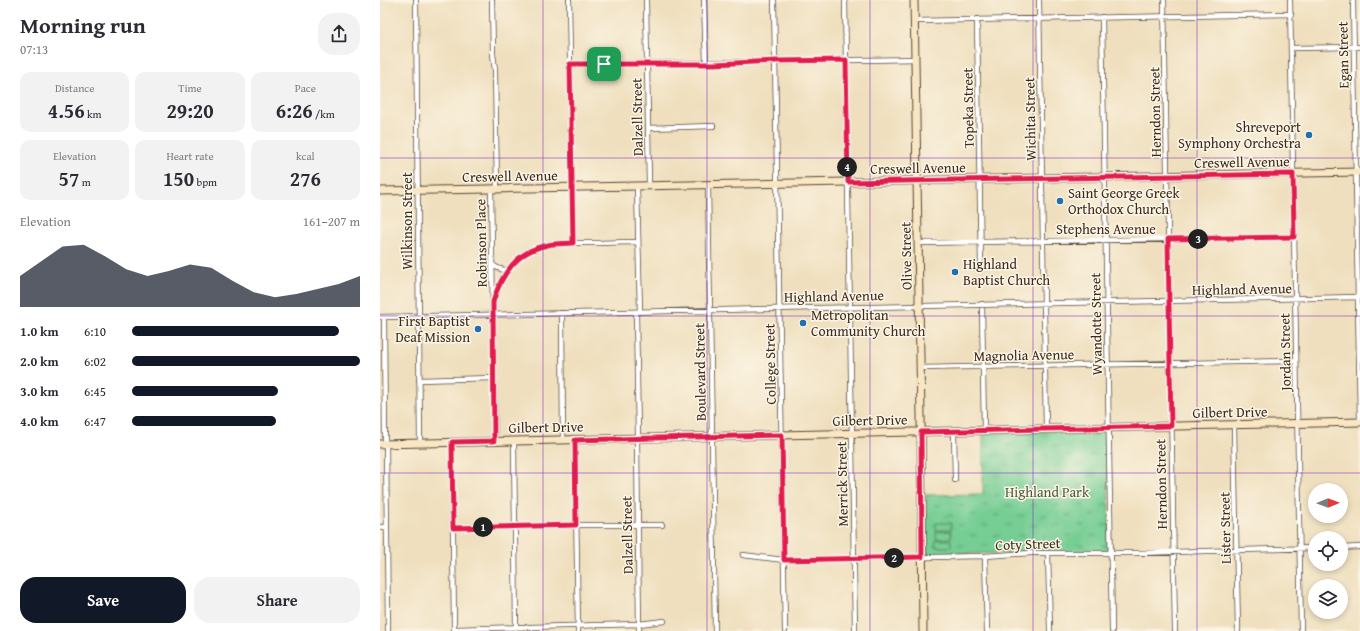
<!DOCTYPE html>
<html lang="en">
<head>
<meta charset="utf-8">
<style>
	:root { --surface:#fff; --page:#f2f2f3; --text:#2b2b33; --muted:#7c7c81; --accent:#111827 }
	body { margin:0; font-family:"Gentium Book Plus",serif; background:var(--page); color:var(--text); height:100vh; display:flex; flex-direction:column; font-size:15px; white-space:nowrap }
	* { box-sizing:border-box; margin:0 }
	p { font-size:13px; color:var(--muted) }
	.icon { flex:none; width:22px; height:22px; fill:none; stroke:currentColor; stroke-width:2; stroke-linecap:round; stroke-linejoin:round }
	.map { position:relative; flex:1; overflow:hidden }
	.side { display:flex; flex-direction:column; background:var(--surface); width:380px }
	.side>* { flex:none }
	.needle { width:26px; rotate:89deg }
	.controls { position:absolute; left:928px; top:483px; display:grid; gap:8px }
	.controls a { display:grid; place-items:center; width:40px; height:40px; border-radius:50%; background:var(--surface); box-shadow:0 2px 6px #0003; font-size:20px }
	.pin { position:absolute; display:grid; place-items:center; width:34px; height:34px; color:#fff; margin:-17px; border-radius:8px; box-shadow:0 2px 6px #0006 }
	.km { position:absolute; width:20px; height:20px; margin:-10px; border-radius:50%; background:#222; color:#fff; font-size:11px; line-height:20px; text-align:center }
	.round { display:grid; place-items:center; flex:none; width:42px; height:42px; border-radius:16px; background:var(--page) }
	.headline { display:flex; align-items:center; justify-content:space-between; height:68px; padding:0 20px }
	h1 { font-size:22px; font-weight:800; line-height:30px }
	.figures { display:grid; grid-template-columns:repeat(3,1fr); gap:6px; height:68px; padding:4px 20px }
	.figures div { display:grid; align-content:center; border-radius:10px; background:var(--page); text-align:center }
	.figures b { font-size:20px; font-weight:800 }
	.figures small { font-size:11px; font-weight:400 }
	.figures p { font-size:11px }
	.chart { height:112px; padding:8px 20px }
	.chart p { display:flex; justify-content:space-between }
	.chart svg { width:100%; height:72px; margin-top:4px; fill:var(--accent); opacity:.7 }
	.button { display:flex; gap:8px; margin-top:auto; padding:8px 20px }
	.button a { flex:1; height:46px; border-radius:16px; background:var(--accent); color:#fff; font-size:16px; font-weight:800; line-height:46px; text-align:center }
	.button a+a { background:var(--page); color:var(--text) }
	ul { padding:0 20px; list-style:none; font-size:13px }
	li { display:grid; grid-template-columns:64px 48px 1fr; align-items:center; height:30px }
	li i { height:10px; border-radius:5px; background:var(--accent) }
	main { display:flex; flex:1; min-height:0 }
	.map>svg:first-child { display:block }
	.park { fill:url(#park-tufts); stroke:#587c59 }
	.pitch { fill:#76ce94; stroke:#587c59 }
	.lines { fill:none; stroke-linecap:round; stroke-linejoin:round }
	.street-casing { stroke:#564536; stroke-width:6 }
	.secondary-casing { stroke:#564536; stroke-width:9 }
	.street { stroke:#fff; stroke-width:4.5 }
	.secondary { stroke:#f9e7c3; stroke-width:7 }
	.route-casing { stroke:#fff; stroke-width:8 }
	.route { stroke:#e11d48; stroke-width:5 }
	.grid { fill:none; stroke:#7b2cbf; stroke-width:1; stroke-opacity:0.55 }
	.poi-dot { fill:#1f6fb2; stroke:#fcf5e5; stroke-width:1.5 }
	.labels { text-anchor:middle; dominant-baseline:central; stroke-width:3; stroke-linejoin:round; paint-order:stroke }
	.street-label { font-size:14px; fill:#3b2a1e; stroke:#fcf5e5 }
	.poi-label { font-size:14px; fill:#3b2a1e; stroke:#fcf5e5; text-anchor:start }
	.park-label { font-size:14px; fill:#4d5b41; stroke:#fcf5e5 }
</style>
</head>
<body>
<main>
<section class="side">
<div class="headline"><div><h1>Morning run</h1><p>07:13</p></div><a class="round"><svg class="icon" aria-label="share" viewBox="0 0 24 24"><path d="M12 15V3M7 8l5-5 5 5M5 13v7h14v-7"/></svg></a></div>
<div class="figures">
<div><p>Distance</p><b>4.56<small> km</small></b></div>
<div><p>Time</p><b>29:20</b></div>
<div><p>Pace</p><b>6:26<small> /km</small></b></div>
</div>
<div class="figures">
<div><p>Elevation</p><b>57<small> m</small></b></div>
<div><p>Heart rate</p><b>150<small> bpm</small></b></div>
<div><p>kcal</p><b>276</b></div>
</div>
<div class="chart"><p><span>Elevation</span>161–207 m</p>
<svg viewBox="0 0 160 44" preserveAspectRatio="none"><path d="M0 44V25L10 16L20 7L30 6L40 13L50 21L60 25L70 22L80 18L90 20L100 28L110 35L120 38L130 36L140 33L150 30L160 25V44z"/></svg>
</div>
<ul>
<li><b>1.0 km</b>6:10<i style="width:91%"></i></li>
<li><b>2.0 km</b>6:02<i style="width:100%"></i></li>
<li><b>3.0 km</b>6:45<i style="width:64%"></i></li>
<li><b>4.0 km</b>6:47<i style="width:63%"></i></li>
</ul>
<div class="button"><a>Save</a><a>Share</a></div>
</section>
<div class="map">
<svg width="980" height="631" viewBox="0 0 980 631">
	<defs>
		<pattern id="park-tufts" width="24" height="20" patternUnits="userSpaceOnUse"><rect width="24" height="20" fill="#76ce94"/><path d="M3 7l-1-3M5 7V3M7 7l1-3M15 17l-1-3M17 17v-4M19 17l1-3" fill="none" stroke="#62a778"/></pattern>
	</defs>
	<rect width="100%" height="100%" fill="#fcf5e5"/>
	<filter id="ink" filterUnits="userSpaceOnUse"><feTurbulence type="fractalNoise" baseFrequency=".025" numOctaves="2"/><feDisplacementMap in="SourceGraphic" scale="8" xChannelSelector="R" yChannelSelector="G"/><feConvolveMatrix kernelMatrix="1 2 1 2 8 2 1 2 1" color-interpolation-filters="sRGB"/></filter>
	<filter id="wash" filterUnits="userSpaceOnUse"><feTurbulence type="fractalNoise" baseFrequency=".012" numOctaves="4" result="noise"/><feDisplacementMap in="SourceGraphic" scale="16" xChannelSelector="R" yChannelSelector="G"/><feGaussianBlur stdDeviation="0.9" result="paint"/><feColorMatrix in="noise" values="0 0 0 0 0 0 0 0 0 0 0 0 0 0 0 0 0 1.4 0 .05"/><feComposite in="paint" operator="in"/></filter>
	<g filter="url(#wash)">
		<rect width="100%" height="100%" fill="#efdfbe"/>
		<path class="park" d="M727 430 730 552 547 554 546 495 603 494V433Z"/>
		<path class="pitch" d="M556 523H571V530H556Z
			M571 531V538L556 539V532Z
			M556 540H571V547H556Z"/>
	</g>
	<g filter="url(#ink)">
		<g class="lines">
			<g class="street-casing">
				<path id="street" d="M36 0 40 443
					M112 0 113 54 115 70 117 189
					M189 0 193 243
					M266 0 269 186
					M324 0 326 63
					M394 0 405 631
					M465 0 475 631
					M659 0 666 429
					M784 0 795 631
					M910 0 921 631
					M973 0 980 422
					M722 17 732 631
					M597 19 601 268
					M535 21 911 14
					M911 48 980 47
					M190 64C305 64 420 61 535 59
					M268 128 333 126
					M328 185 335 631
					M257 186 260 312
					M111 189 115 441
					M539 243 914 237
					M112 264C117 269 121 270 127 270
					M115 296C122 271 141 250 167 245 181 242 195 243 209 243 226 243 242 242 258 242
					M602 304 604 431
					M256 312 258 438
					M182 313 183 440
					M0 317 980 297
					M4 317 5 443
					M540 368 916 361
					M39 380 114 378
					M854 425 858 631
					M574 431 575 480
					M257 438 259 631
					M195 440 198 631
					M134 441 136 631
					M72 442 74 631
					M6 443 8 631
					M0 527H7
					M73 528 196 525H282
					M961 548 980 547
					M668 553 670 631
					M363 555 404 560 605 556 652 553H757L935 548
					M605 556 607 631
					M74 629 259 624 284 621"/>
			</g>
			<g class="secondary-casing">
				<path id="secondary" d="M534 0 541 416 543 631
					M0 191 980 172
					M0 444 980 422"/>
			</g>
			<use href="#street" class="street"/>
			<use href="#secondary" class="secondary"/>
		</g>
	</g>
	<g class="lines" filter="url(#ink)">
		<g class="route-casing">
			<path id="route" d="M466 60 468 182 913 174 914 237 788 239 791 426 541 432 542 557 404 560 402 435 195 440 196 525 73 528 72 442 114 441 113 302C121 274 138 250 168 245 176 243 185 244 193 243L190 64H335L396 61Z"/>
		</g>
		<use href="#route" class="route"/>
	</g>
	<path class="grid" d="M163 0V631M327 0V631M490 0V631M653 0V631M817 0V631M0 158H980M0 316H980M0 473H980"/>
	<g class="poi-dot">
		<circle cx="929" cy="135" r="4"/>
		<circle cx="680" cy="201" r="4"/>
		<circle cx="575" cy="272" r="4"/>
		<circle cx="423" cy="323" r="4"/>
		<circle cx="98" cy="329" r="4"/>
	</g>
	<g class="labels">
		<g class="street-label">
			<text transform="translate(963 55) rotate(-91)">Egan Street</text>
			<text transform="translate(588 108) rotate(-91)">Topeka Street</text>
			<text transform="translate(775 112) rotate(-91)">Herndon Street</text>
			<text transform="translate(257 117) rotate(-91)">Dalzell Street</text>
			<text transform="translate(650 119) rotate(-91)">Wichita Street</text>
			<text transform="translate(862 162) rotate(-1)">Creswell Avenue</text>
			<text transform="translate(538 168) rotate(-1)">Creswell Avenue</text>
			<text transform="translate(130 176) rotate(-1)">Creswell Avenue</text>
			<text transform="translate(27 221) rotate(-90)">Wilkinson Street</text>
			<text x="726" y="229">Stephens Avenue</text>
			<text transform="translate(101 243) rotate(-91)">Robinson Place</text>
			<text transform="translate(526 256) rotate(-91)">Olive Street</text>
			<text transform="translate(862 289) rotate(-1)">Highland Avenue</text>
			<text transform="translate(454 296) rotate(-1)">Highland Avenue</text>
			<text transform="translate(716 324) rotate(-91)">Wyandotte Street</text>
			<text transform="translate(905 352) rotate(-91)">Jordan Street</text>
			<text transform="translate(644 355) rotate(-1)">Magnolia Avenue</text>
			<text transform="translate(390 364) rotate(-91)">College Street</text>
			<text transform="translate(320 372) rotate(-91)">Boulevard Street</text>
			<text transform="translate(850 412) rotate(-1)">Gilbert Drive</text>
			<text transform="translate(490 420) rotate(-1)">Gilbert Drive</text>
			<text transform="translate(166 427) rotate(-1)">Gilbert Drive</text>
			<text transform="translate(462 484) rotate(-91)">Merrick Street</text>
			<text transform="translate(781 484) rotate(-91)">Herndon Street</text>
			<text transform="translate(845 528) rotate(-91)">Lister Street</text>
			<text transform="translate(247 535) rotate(-91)">Dalzell Street</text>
			<text transform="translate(648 544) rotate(-2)">Coty Street</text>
		</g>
		<g class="poi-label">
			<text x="921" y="127" text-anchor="end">Shreveport<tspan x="921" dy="16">Symphony Orchestra</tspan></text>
			<text x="688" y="193">Saint George Greek<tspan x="688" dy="16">Orthodox Church</tspan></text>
			<text x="583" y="264">Highland<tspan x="583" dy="16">Baptist Church</tspan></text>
			<text x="431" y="315">Metropolitan<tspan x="431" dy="16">Community Church</tspan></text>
			<text x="90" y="321" text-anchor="end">First Baptist<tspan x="90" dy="16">Deaf Mission</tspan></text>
		</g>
		<g class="park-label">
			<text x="667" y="492">Highland Park</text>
		</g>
	</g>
</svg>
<div class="controls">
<a><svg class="needle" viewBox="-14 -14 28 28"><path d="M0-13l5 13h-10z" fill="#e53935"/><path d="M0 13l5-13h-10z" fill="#7c7c81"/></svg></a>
<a><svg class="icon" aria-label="locate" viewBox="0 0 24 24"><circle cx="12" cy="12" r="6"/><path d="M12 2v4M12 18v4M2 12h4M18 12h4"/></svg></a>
<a><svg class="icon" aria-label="layers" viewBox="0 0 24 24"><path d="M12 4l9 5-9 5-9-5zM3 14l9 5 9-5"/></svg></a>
</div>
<div class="pin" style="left:224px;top:64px;background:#1e9e55"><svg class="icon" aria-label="arrive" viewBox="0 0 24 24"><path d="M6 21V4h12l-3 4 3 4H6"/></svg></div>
<b class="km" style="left:103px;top:527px">1</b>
<b class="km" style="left:514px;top:558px">2</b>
<b class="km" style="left:818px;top:239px">3</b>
<b class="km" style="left:467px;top:167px">4</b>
</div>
</main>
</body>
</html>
